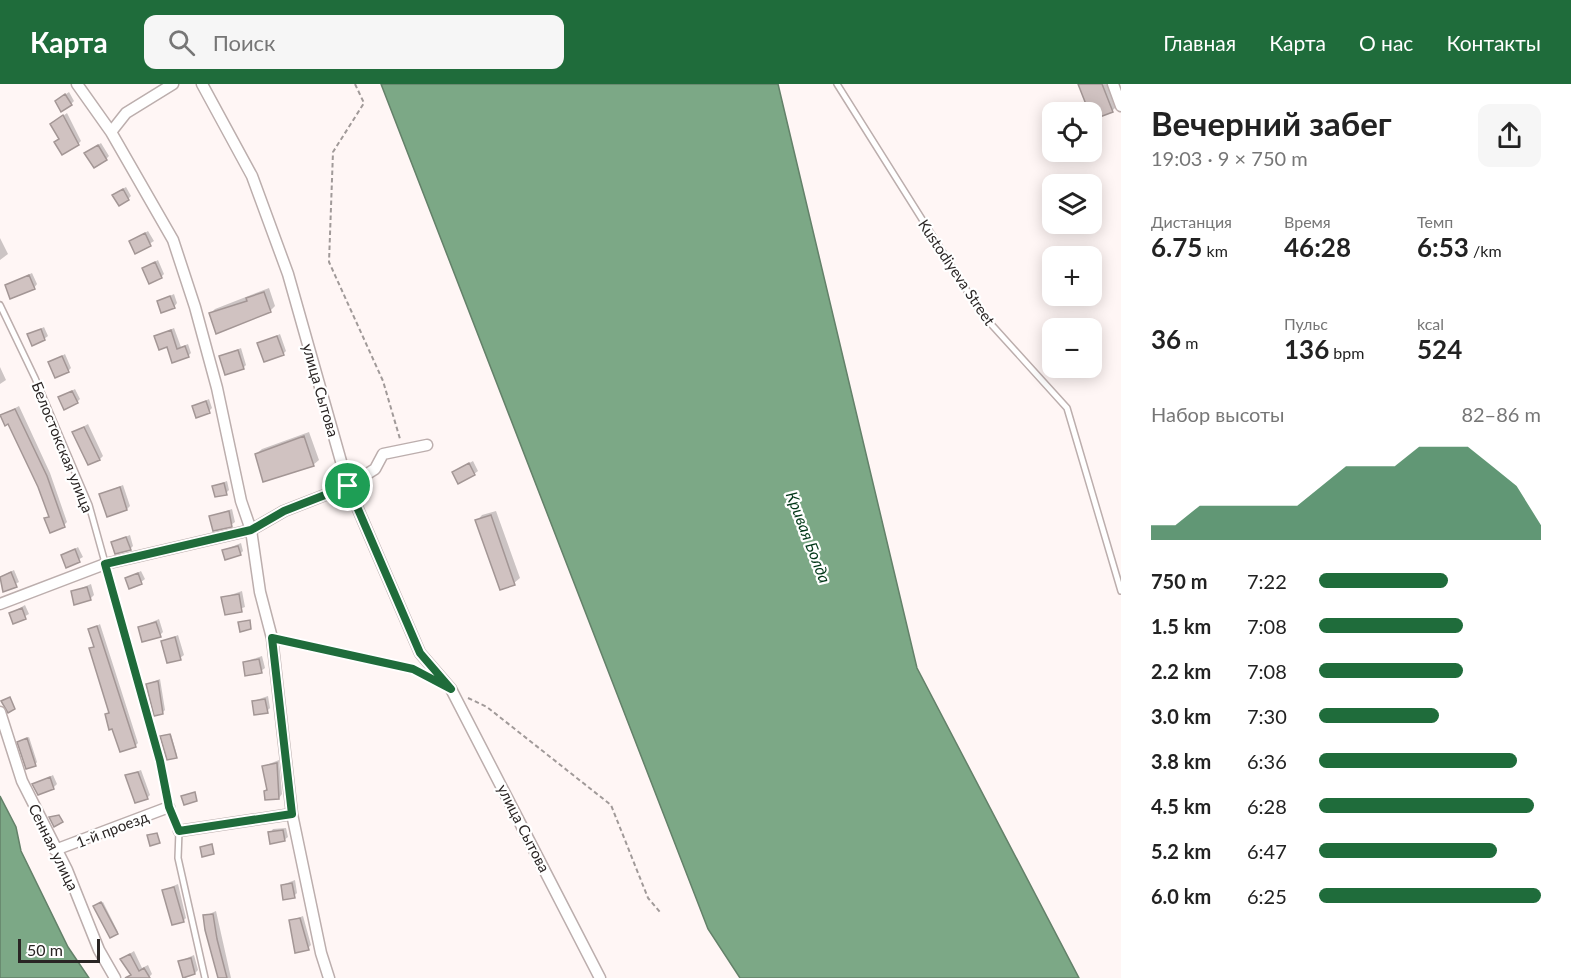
<!DOCTYPE html>
<html lang="ru">
<head>
<meta charset="utf-8">
<style>
	:root { --surface:#fff; --page:#f6f6f6; --text:#222; --muted:#767676; --accent:#1f6c3b }
	body { margin:0; font-family:Lato,sans-serif; background:var(--page); color:var(--text); height:100vh; display:flex; flex-direction:column; font-size:22px; white-space:nowrap }
	* { box-sizing:border-box; margin:0 }
	p { font-size:20px; color:var(--muted) }
	.icon { flex:none; width:33px; height:33px; fill:none; stroke:currentColor; stroke-width:2; stroke-linecap:round; stroke-linejoin:round }
	.map { position:relative; flex:1; overflow:hidden }
	.side { display:flex; flex-direction:column; background:var(--surface); width:450px }
	.side>* { flex:none }
	.fabs { position:absolute; left:1042px; top:18px; display:grid; gap:12px }
	.fabs a { display:grid; place-items:center; width:60px; height:60px; border-radius:12px; background:var(--surface); box-shadow:0 3px 15px #0003; font-size:30px }
	.scale { position:absolute; left:18px; bottom:15px; width:82px; box-sizing:border-box; padding-left:6px; border:3px solid #2a2524; border-top:0; font-size:16px; line-height:21px; white-space:nowrap; color:#2a2524; -webkit-text-stroke:4px #fff; paint-order:stroke }
	.pin { position:absolute; display:grid; place-items:center; width:51px; height:51px; color:#fff; margin:-26px; border:3px solid #fff; border-radius:50%; box-shadow:0 2px 6px #0007 }
	.round { display:grid; place-items:center; flex:none; width:63px; height:63px; border-radius:12px; background:var(--page) }
	.overview { display:flex; align-items:center; justify-content:space-between; height:102px; padding:0 30px }
	h1 { font-size:33px; font-weight:700; line-height:45px }
	.metrics { display:grid; grid-template-columns:repeat(3,1fr); gap:9px; height:102px; padding:6px 30px }
	.metrics div { display:grid; align-content:center }
	.metrics b { font-size:26px; font-weight:700 }
	.metrics small { font-size:16px; font-weight:400 }
	.metrics p { font-size:16px }
	.chart { height:168px; padding:12px 30px }
	.chart p { display:flex; justify-content:space-between }
	.chart svg { width:100%; height:108px; margin-top:6px; fill:var(--accent); opacity:.7 }
	ul { padding:0 30px; list-style:none; font-size:20px }
	li { display:grid; grid-template-columns:96px 72px 1fr; align-items:center; height:45px }
	li i { height:15px; border-radius:8px; background:var(--accent) }
	header { display:flex; align-items:center; gap:36px; box-sizing:border-box; height:84px; padding:0 30px; background:var(--accent); color:#fff }
	header strong { font-size:28px }
	nav { display:flex; gap:33px; margin-inline-start:auto; font-size:21px }
	.search { width:420px; height:54px; background:var(--page); display:flex; align-items:center; gap:15px; box-sizing:border-box; padding:0 21px; border-radius:12px; color:var(--muted); font-size:22px }
	main { display:flex; flex:1; min-height:0 }
	.map>svg:first-child { display:block }
	.water { fill:#7ca886; stroke:#638169; stroke-width:1.5 }
	.shadow { fill:#0003 }
	.building { fill:#d0c2c1; stroke:#a39695; stroke-width:1.5 }
	.lines { fill:none; stroke-linecap:round; stroke-linejoin:round }
	.lane-casing { stroke:#bcaead; stroke-width:8 }
	.street-casing { stroke:#bcaead; stroke-width:13 }
	.path { stroke:#a19a99; stroke-width:2; stroke-dasharray:4.5 3; stroke-linecap:butt }
	.lane { stroke:#fff; stroke-width:5 }
	.street { stroke:#fff; stroke-width:10 }
	.route-casing { stroke:#fff; stroke-width:12 }
	.route { stroke:#1f6c3b; stroke-width:8 }
	.labels { text-anchor:middle; dominant-baseline:central; stroke-width:4.5; stroke-linejoin:round; paint-order:stroke }
	.street-label { font-size:15px; fill:#2a2524; stroke:#fff }
	.water-label { font-size:16px; font-style:italic; fill:#003717; stroke:#fff }
</style>
</head>
<body>
<header>
<strong>Карта</strong>
<div class="search"><svg class="icon" aria-label="search" viewBox="0 0 24 24"><circle cx="10" cy="10" r="6"/><path d="M15 15l6 6"/></svg>Поиск</div>
<nav><a>Главная</a><a>Карта</a><a>О нас</a><a>Контакты</a></nav>
</header>
<main>
<div class="map">
<svg width="1121" height="894" viewBox="0 0 1121 894">
	<rect width="100%" height="100%" fill="#fff6f5"/>
	<path class="water" d="M381 0H778L917 584 1079 894H740L708 845Z
		M0 712 16 743 21 767 68 863 89 894H0Z"/>
	<path class="shadow" d="M1080 0H1109L1118 21 1112 27 1092 33Z
		M69 8 74 17 71 20 56 17Z
		M67 29 81 57 78 60 56 58 60 54 52 40Z
		M101 59 109 72 106 75 86 69Z
		M126 103 131 112 128 115 117 108Z
		M148 147 154 157 136 168 131 157Z
		M0 154 8 170 0 176Z
		M158 176 164 190 161 193 144 184Z
		M32 189 37 200 34 204 7 201Z
		M269 204 275 222 270 227 211 229 215 225Z
		M174 210 177 219 174 223 159 217Z
		M44 243 48 252 44 255 29 251Z
		M174 244 181 263 188 260 191 269 188 272 156 253Z
		M280 250 286 267 283 270 259 260Z
		M241 264 246 281 243 284 221 272Z
		M65 270 71 284 68 287 50 279Z
		M0 283 6 296 0 300Z
		M75 305 80 315 77 318 60 313Z
		M209 315 212 324 209 327 194 322Z
		M19 322 50 389 67 438 64 441 46 435 50 431 40 402 9 338 2 331Z
		M88 340 103 372 100 375 74 348Z
		M309 348 319 376 313 381 256 370 262 365Z
		M473 377 478 387 474 390 453 388Z
		M227 397 229 406 226 409 214 402Z
		M123 401 130 422 127 425 101 410Z
		M232 425 235 438 231 441 211 432Z
		M496 427 520 494 514 499 477 437 482 431Z
		M130 451 133 462 130 465 113 458Z
		M241 459 243 467 240 470 224 466Z
		M78 463 83 473 67 482 63 472Z
		M14 486 19 498 4 506 0 493Z
		M141 487 145 495 141 498 127 494Z
		M91 500 94 511 90 515 72 508Z
		M242 507 245 523 226 530 222 514Z
		M25 521 29 530 14 538 11 529Z
		M159 535 163 548 160 551 139 544Z
		M100 540 138 659 135 662 113 643 107 631 110 627 91 565 95 561 90 546Z
		M178 551 184 571 180 574 163 558Z
		M262 572 265 584 261 587 244 578Z
		M160 595 165 626 163 628 147 600Z
		M268 612 270 624 267 627 253 617Z
		M171 650 177 671 176 672 163 651Z
		M29 653 37 678 35 681 19 658Z
		M279 676 282 710 279 714 266 707 268 705 264 682Z
		M141 686 150 711 147 714 132 701 129 702 126 692Z
		M53 691 57 700 53 704 34 701Z
		M286 744 288 753 284 756 270 749 273 745Z
		M295 796 297 809 294 812 282 801Z
		M178 800 186 834 183 837 164 806Z
		M103 818 118 848 117 849 96 821Z
		M216 827 231 894H218L205 832Z
		M303 832 311 861 308 864 290 837Z
		M134 867 142 884 148 881 152 890 149 893 133 894 122 875Z
		M194 871 198 886 195 889 180 877Z"/>
	<path class="building" d="M1078 0H1102L1113 28 1092 36V28H1089Z
		M65 10 72 21 61 28 55 17Z
		M63 31 79 61 62 71 54 58 59 55 50 40Z
		M98 61 107 76 94 84 84 69Z
		M123 105 129 116 119 122 112 111Z
		M145 149 151 162 135 170 129 157Z
		M155 178 162 194 149 200 142 184Z
		M29 191 35 205 10 215 5 201Z
		M264 208 271 228 216 250 209 229 247 217 246 214Z
		M170 212 175 224 161 229 157 217Z
		M41 245 45 256 32 262 27 250Z
		M171 246 177 265 185 262 189 273 172 279 167 263 159 266 154 252Z
		M277 252 284 271 264 278 257 259Z
		M238 266 244 285 225 291 219 272Z
		M62 272 69 288 55 294 48 278Z
		M72 307 78 319 64 326 58 313Z
		M206 317 210 329 196 334 192 322Z
		M15 325 47 392 65 443 50 449 44 434 49 433 38 403 8 340 5 342 0 331Z
		M84 343 100 376 88 381 72 348Z
		M304 352 314 382 263 398 255 370Z
		M469 379 475 391 458 400 452 388Z
		M224 399 227 411 215 413 212 402Z
		M120 403 127 426 107 433 99 410Z
		M229 427 232 443 213 447 209 432Z
		M491 431 515 501 500 506 475 436Z
		M126 453 131 466 115 470 111 458Z
		M238 462 241 471 225 476 222 466Z
		M75 465 80 478 66 484 61 471Z
		M11 488 17 503 3 508 0 493Z
		M138 489 142 500 129 505 125 494Z
		M87 503 91 516 74 521 71 507Z
		M239 510 242 528 225 531 221 513Z
		M22 524 26 535 13 540 9 529Z
		M250 536 251 545 240 548 238 538Z
		M156 538 161 553 142 558 138 543Z
		M97 542 136 663 120 668 112 645 109 646 105 630 109 629 89 564 94 563 88 545Z
		M175 553 181 576 167 579 161 557Z
		M259 575 262 589 245 592 243 578Z
		M158 597 163 630 154 632 146 600Z
		M10 613 15 625 8 629 1 617Z
		M265 615 268 629 254 631 252 617Z
		M170 650 177 674 167 676 160 652Z
		M27 654 36 682 26 685 17 658Z
		M277 679 279 715 265 716 264 707 267 706 262 682Z
		M138 688 148 715 135 719 125 691Z
		M50 693 54 705 38 711 32 700Z
		M195 708 197 717 184 721 181 712Z
		M59 731 63 738 54 743 49 733Z
		M283 746 285 757 270 760 268 748Z
		M157 749 160 759 150 762 147 751Z
		M212 760 214 770 202 773 200 763Z
		M292 799 295 814 283 816 281 801Z
		M174 803 184 838 172 841 162 806Z
		M101 818 118 850 110 854 93 822Z
		M213 830 217 855 227 894H218L205 846 203 831Z
		M300 834 309 866 295 869 289 836Z
		M130 870 139 887 144 884 150 894H125L131 891 120 875Z
		M191 874 195 890 183 894 178 877Z"/>
	<g class="lines">
		<g class="lane-casing">
			<path id="lane" d="M837 0 981 229 1067 324 1121 507
				M0 221 35 294 89 421 160 677 169 723 179 747 178 774 205 894"/>
		</g>
		<g class="street-casing">
			<path id="street" d="M77 0 111 48 173 156 195 223 217 304 241 417 251 446 260 508 272 554 292 730 321 869 329 894
				M202 0 252 92 288 190 348 402 420 569 451 605 600 894
				M1113 0 1121 22
				M111 48 126 29 173 0
				M0 520 105 480 251 446 284 427 348 402 375 385 383 370 427 361
				M0 628 22 697 67 786 99 866 115 894
				M179 747 292 730
				M55 766 169 723"/>
		</g>
		<path class="path" d="M355 0 364 19 333 68 329 178 383 297 400 355
			M283 557 413 585 423 590
			M468 614 487 623 611 721 648 814 660 828"/>
		<use href="#lane" class="lane"/>
		<use href="#street" class="street"/>
	</g>
	<g class="lines">
		<g class="route-casing">
			<path id="route" d="M348 402 420 569 451 605 413 585 272 554 292 730 179 747 169 723 160 677 105 480 251 446 284 427Z"/>
		</g>
		<use href="#route" class="route"/>
	</g>
	<g class="labels">
		<g class="street-label">
			<text transform="translate(957 188) rotate(56)">Kustodiyeva Street</text>
			<text transform="translate(321 306) rotate(74)">улица Сытова</text>
			<text transform="translate(63 363) rotate(68)">Белостокская улица</text>
			<text transform="translate(524 744) rotate(63)">улица Сытова</text>
			<text transform="translate(112 745) rotate(-21)">1-й проезд</text>
			<text transform="translate(54 763) rotate(64)">Сенная улица</text>
		</g>
		<g class="water-label">
			<text transform="translate(809 453) rotate(69)">Кривая Болда</text>
		</g>
	</g>
</svg>
<div class="fabs">
<a><svg class="icon" aria-label="locate" viewBox="0 0 24 24"><circle cx="12" cy="12" r="6"/><path d="M12 2v4M12 18v4M2 12h4M18 12h4"/></svg></a>
<a><svg class="icon" aria-label="layers" viewBox="0 0 24 24"><path d="M12 4l9 5-9 5-9-5zM3 14l9 5 9-5"/></svg></a>
<a>+</a>
<a>−</a>
</div>
<div class="scale">50 m</div>
<div class="pin" style="left:348px;top:402px;background:#1e9e55"><svg class="icon" aria-label="arrive" viewBox="0 0 24 24"><path d="M6 21V4h12l-3 4 3 4H6"/></svg></div>
</div>
<section class="side">
<div class="overview"><div><h1>Вечерний забег</h1><p>19:03 · 9 × 750 m</p></div><a class="round"><svg class="icon" aria-label="share" viewBox="0 0 24 24"><path d="M12 15V3M7 8l5-5 5 5M5 13v7h14v-7"/></svg></a></div>
<div class="metrics">
<div><p>Дистанция</p><b>6.75<small> km</small></b></div>
<div><p>Время</p><b>46:28</b></div>
<div><p>Темп</p><b>6:53<small> /km</small></b></div>
</div>
<div class="metrics">
<div><b>36<small> m</small></b></div>
<div><p>Пульс</p><b>136<small> bpm</small></b></div>
<div><p>kcal</p><b>524</b></div>
</div>
<div class="chart"><p><span>Набор высоты</span>82–86 m</p>
<svg viewBox="0 0 160 44" preserveAspectRatio="none"><path d="M0 44V38L10 38L20 30L30 30L40 30L50 30L60 30L70 22L80 14L90 14L100 14L110 6L120 6L130 6L140 14L150 22L160 38V44z"/></svg>
</div>
<ul>
<li><b>750 m</b>7:22<i style="width:58%"></i></li>
<li><b>1.5 km</b>7:08<i style="width:65%"></i></li>
<li><b>2.2 km</b>7:08<i style="width:65%"></i></li>
<li><b>3.0 km</b>7:30<i style="width:54%"></i></li>
<li><b>3.8 km</b>6:36<i style="width:89%"></i></li>
<li><b>4.5 km</b>6:28<i style="width:97%"></i></li>
<li><b>5.2 km</b>6:47<i style="width:80%"></i></li>
<li><b>6.0 km</b>6:25<i style="width:100%"></i></li>
</ul>
</section>
</main>
</body>
</html>
